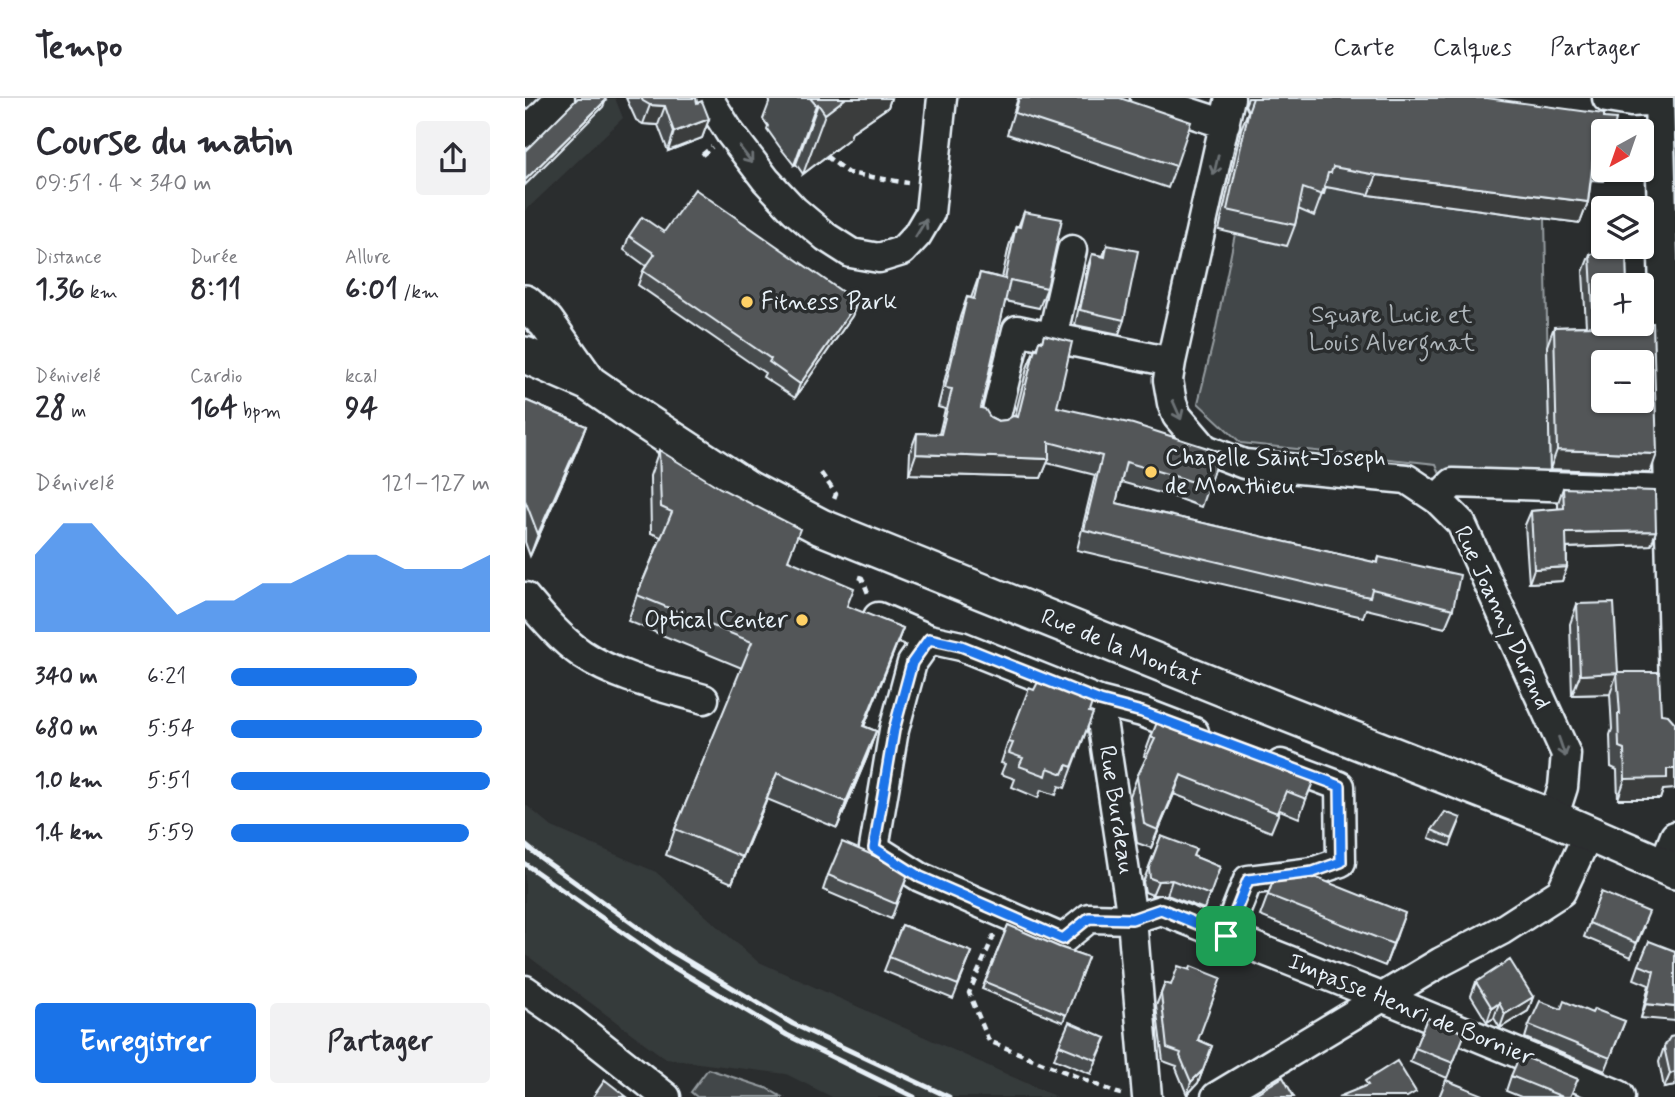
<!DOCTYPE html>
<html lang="fr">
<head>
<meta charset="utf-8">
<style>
	:root { --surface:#fff; --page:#f2f2f3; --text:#2b2b33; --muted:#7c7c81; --line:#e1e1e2; --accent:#1a73e8 }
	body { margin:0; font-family:Mynerve,sans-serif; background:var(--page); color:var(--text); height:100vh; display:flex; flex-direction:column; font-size:26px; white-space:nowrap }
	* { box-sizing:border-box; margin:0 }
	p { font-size:23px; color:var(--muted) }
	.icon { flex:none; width:38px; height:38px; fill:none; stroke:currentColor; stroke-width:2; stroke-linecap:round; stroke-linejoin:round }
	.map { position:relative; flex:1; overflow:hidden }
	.panel { display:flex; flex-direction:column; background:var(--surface); width:525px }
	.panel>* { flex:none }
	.needle { width:46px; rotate:220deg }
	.tools { position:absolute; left:1066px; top:21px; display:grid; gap:14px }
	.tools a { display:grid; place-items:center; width:63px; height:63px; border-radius:7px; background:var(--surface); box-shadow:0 2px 5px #0004; font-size:35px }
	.pin { position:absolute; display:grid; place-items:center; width:60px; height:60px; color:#fff; margin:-30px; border-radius:14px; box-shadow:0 4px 10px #0006 }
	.round { display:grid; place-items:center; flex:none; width:74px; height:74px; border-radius:7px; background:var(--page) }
	.head { display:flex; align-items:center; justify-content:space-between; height:119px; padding:0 35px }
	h1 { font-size:38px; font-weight:700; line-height:52px }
	.stats { display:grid; grid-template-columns:repeat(3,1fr); gap:10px; height:119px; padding:7px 35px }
	.stats div { display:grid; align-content:center }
	.stats b { font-size:30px; font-weight:700 }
	.stats small { font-size:19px; font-weight:400 }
	.stats p { font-size:19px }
	.chart { height:196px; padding:14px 35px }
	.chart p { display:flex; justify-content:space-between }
	.chart svg { width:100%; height:126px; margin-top:7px; fill:var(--accent); opacity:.7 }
	.action { display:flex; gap:14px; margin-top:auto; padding:14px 35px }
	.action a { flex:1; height:80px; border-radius:7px; background:var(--accent); color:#fff; font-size:28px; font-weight:700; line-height:80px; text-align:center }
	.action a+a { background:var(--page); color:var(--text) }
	ul { padding:0 35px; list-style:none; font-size:23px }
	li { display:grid; grid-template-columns:112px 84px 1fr; align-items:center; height:52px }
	li i { height:18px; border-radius:9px; background:var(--accent) }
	header { display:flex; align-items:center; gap:42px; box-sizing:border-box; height:98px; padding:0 35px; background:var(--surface); border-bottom:2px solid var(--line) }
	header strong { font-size:33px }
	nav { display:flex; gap:38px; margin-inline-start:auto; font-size:24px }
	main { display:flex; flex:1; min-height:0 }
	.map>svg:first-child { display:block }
	.built { fill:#363a3b }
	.green { fill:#424648; stroke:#959ca0; stroke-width:2 }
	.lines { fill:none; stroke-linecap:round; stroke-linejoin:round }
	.minor-casing { stroke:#e8f1f8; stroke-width:33 }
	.major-casing { stroke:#e8f1f8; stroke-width:40 }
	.path { stroke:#e8f1f8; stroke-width:4.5; stroke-dasharray:7 5; stroke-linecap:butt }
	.minor { stroke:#2a2d2e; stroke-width:28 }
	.major { stroke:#2a2d2e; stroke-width:35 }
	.rail { stroke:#e8f1f8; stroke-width:5 }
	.wall { fill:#474b4d; stroke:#e8f1f8; stroke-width:2 }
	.shaded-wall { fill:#3a3d3e; stroke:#e8f1f8; stroke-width:2 }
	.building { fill:#535759; stroke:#e8f1f8; stroke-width:2; fill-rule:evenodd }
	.oneway { stroke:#6c7275 }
	.route-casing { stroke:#fff; stroke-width:14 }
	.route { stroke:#1a73e8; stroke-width:9 }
	.poi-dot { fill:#ffd166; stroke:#2a2d2e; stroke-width:2.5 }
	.labels { text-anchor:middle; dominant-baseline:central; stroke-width:7; stroke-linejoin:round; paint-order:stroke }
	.poi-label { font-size:24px; fill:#e8f1f8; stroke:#2a2d2e; text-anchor:start }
	.park-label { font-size:24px; fill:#aeb5ba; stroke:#2a2d2e }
	.street-label { font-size:24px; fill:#e8f1f8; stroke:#2a2d2e }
</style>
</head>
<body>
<header>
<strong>Tempo</strong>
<nav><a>Carte</a><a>Calques</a><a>Partager</a></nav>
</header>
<main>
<section class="panel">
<div class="head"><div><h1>Course du matin</h1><p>09:51 · 4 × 340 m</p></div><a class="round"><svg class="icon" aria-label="share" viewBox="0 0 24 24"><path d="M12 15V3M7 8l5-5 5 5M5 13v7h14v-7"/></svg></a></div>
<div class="stats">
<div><p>Distance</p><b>1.36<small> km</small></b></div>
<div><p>Durée</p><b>8:11</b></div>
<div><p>Allure</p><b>6:01<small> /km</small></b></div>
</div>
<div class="stats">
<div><p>Dénivelé</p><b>28<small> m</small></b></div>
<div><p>Cardio</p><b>164<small> bpm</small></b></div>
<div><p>kcal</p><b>94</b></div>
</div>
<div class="chart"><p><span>Dénivelé</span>121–127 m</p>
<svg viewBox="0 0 160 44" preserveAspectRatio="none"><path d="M0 44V17L10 6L20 6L30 17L40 27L50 38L60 33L70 33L80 27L90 27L100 22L110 17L120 17L130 22L140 22L150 22L160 17V44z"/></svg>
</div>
<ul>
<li><b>340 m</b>6:21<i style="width:72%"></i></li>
<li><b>680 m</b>5:54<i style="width:97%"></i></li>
<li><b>1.0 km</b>5:51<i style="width:100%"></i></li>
<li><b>1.4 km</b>5:59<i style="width:92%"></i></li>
</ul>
<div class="action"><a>Enregistrer</a><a>Partager</a></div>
</section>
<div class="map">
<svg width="1150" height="999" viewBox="0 0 1150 999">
	<rect width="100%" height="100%" fill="#2a2d2e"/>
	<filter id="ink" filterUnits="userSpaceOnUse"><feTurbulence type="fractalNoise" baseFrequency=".0143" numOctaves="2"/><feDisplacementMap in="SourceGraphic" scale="14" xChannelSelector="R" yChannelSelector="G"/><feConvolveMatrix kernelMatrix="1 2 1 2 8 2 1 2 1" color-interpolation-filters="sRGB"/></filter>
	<g filter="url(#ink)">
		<path class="built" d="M0 0H90L98 20 0 113Z
			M0 706 27 729 131 774 232 863 532 999H307L261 976 141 961 0 856Z"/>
		<path class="green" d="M800 89 1020 120 1025 381 916 378 911 366 716 345 673 305 688 245 710 136 769 110 793 104Z
			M183 971 241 990 257 999H172L166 994Z"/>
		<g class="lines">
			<g class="minor-casing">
				<path id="minor" d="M183 0 205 35 241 82 269 112 301 139 326 155 354 160 377 153 392 137 405 115 417 0
					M620 0 700 26
					M705 0 646 264 643 282 647 305 652 318 680 351 719 366 882 381 912 401 936 425 1041 656 1038 689 1028 720
					M1082 0 1106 4 1133 2
					M1134 0 1150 631
					M0 35 35 0
					M527 240 547 152
					M469 326 492 232 646 264
					M912 401 928 385 1150 392
					M0 499C17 519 35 541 57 556 93 580 138 589 179 601
					M353 519 404 541
					M574 603 607 821 622 999
					M669 634 617 614 574 603 436 548 404 541 387 565 369 632 349 750 395 779 538 841 564 820 607 821 636 812 859 900 1094 997 1095 999
					M1138 768 1150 738
					M701 838 723 782 787 774 816 764 815 688 756 666
					M0 892 45 923 141 999
					M691 999 916 864 977 832 1036 794 1063 736"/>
			</g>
			<g class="major-casing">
				<path id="major" d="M0 205 21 224 64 285
					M0 257 64 285 116 321 223 391 296 429 730 603 1028 720 1150 773"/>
			</g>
			<path class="path" d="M177 57 187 49
				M301 58 323 75 383 85
				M296 375 311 396 308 404
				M334 479 337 480 344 498
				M469 837 444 895 464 943 592 995 596 996"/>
			<use href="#minor" class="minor"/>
			<use href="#major" class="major"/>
			<path class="rail" d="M0 747 16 760 146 853 268 926 424 999
				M0 766 140 864 262 937 389 999"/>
		</g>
		<path class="wall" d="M101 0H171L172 5 184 21 177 40 143 53 133 27 118 26 111 22Z
			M246 0H366L363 9 327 34 325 40 278 76 271 66 269 67 254 48 242 31 243 28 238 21Z
			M493 0H595L651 68 643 90 482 36Z
			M723 0H962L1078 72H1082L1078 83 1066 82 1063 104 1055 125 844 97 801 89 799 96H797L789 118 773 111 770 127 762 148 694 132 716 31 723 13 720 7Z
			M499 114 522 190 514 210 480 203 456 310 465 319 473 323 481 322 490 318 502 270 510 250 511 251 514 243H517L519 237 532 309 695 354 676 409 649 399 596 384 591 405 852 465 854 459 928 511 920 530 841 511 838 519 808 512 552 452 570 377 522 365 516 380 384 376 385 354 392 335 414 336 420 311 413 309 435 219 442 199 446 200 455 175 477 180 484 148 491 128 493 129Z
			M139 134 332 204 327 218 270 300 238 279 240 275 113 187 118 173 121 168 99 152 104 138Z
			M582 147 599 222 594 236 550 227 562 171 567 156 578 158Z
			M1065 156 1078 187 1125 375 1025 371 1022 248 1029 229 1061 228 1058 174Z
			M0 302 61 328 53 349 5 458 0 444Z
			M134 352 264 462 322 509 378 530 339 628 351 633 342 659 312 730 242 701 207 785 141 757 150 731 217 570 103 523 112 497 136 439 126 435 125 378Z
			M1038 390 1131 433 1126 447 1042 450V469L1037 483 1004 485 1000 427 1006 413 1033 411V405Z
			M1052 506 1093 574 1138 692 1135 701H1093L1092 672 1086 669 1085 637 1087 631 1085 596 1047 597 1045 526Z
			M559 602 564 614 568 615 540 690 534 688 531 697 516 692 513 700 487 689 490 681 476 676 480 666 476 665 483 644Z
			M626 639 791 676 774 720 755 712 746 734 649 696 626 750 612 745 605 698 612 679 622 659 619 658Z
			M936 720 925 748 904 740 907 732Z
			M636 738 668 758 695 769 679 811 642 797H627L620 794 618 784Z
			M384 774 366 821 298 792 303 777Z
			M751 775 872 837 860 868 735 818Z
			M1076 794 1119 829 1106 859 1059 839Z
			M377 827 447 854 428 901 359 873Z
			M483 827 534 849 563 859 538 924 457 891Z
			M1150 853 1116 920 1124 887 1109 881 1114 867Z
			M951 884 1008 899 1003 913 975 930 969 920 962 924 946 898Z
			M640 885 673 942 687 948 673 985 662 997 651 970 652 968 638 963 631 908Z
			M1036 911 1067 915 1100 923 1080 973 1000 940 1004 927Z
			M902 920 940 935 922 980 885 964Z
			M1150 938V988L1139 990 1134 964 1139 949Z
			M581 940 566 976 529 961 534 947Z
			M986 978 1046 999H996L981 993Z"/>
		<path class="shaded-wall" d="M321 0H366L363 9 327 34 325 40 278 76 300 16Z
			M81 2 78 9 0 87V82Z
			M293 6 271 66 269 67 291 7Z
			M125 7 140 8 133 27 118 26Z
			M184 21 177 40 143 53 149 34Z
			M1068 61 1078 62V72H1082L1078 83 1061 81Z
			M852 77 1063 104 1055 125 844 97Z
			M332 204 327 218 270 300 275 286Z
			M61 328 53 349 5 458 13 436Z
			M1032 352 1132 356 1125 375 1025 371Z
			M391 356 524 361 516 380 384 376Z
			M1131 433 1126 447 1036 450 1041 435Z
			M1042 469 1037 483 1004 485 1009 471Z
			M378 530 368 556 329 654 338 628Z
			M1092 575 1085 596 1047 597 1055 577Z
			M351 633 342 659 312 730 321 704Z
			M1142 671H1150V691L1138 692 1135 701H1093L1100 681Z
			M252 675 242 701 207 785 217 759Z
			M656 677 649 696 626 750 633 732Z
			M647 782 642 797H627L633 783Z
			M880 815 872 837 860 868 868 846Z
			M1008 899 1003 913 975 930 980 916Z
			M974 905 969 920 962 924 967 910Z
			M1121 906 1150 909V923L1116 920Z
			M678 972 673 985 662 997 666 984Z
			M1150 974V988L1139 990 1145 976Z"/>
		<path class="building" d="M53 0H79L81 2 0 82V53Z
			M116 0H171L172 5 177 3 184 21 149 34 140 8 125 7 118 3Z
			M285 0H321L300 16 293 6 291 7Z
			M494 0H595L666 24 651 68 490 15Z
			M728 0H962L1079 16V20L1091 21 1089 33H1078V62L1068 61 1063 104 852 77 808 69 806 75H803L797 97 778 90 770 127 702 112 724 11Z
			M170 91 332 204 275 286 244 264 246 261 118 173 130 156 104 138 117 119 139 134Z
			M499 114 537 121 522 190 485 182 456 310 460 311 465 319 473 323 481 322 488 318 493 319 510 250 512 251 514 243 517 244 519 237 547 244 532 309 608 326 695 354 683 389 656 380 601 364 591 405 853 465 854 459 935 477 928 511 847 491 845 499 815 493 559 432 577 358 524 344V361L391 356 392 335 416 336 427 291 420 290 442 199 449 201 455 175 480 181 491 128 495 129Z
			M582 147 613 153 599 222 555 212 567 156 580 159Z
			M1101 155 1102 187H1078V226L1128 225 1132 356 1032 352 1029 229 1069 228 1065 156ZM1078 264H1116V303H1078Z
			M0 302 61 328 13 436 0 402Z
			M134 352 195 390 275 431 263 462 329 490 322 508 378 530 338 628 351 633 321 704 252 675 217 759 150 731 227 544 112 497 147 414 136 409Z
			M1038 390 1130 393 1131 433 1041 435 1042 469 1009 471 1006 413 1039 410Z
			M1089 505 1093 574H1134L1136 616 1143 617 1150 625V671H1142V680L1100 681 1099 651 1094 649 1093 616H1095L1092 575 1055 577 1052 506Z
			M524 582 560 597 559 602 567 605 564 614 568 615 547 669 542 667 538 676 523 670 521 678 494 668 498 660 484 655 488 645 483 644 504 590 509 592 513 584 520 586Z
			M635 617 791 676 781 701 761 693 752 715 656 677 633 732 619 726 612 679 630 641 626 639Z
			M920 714 936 720 927 741 907 732Z
			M636 738 671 751 668 758 695 769 685 797 647 782 633 783 625 780 624 770Z
			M317 744 376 769 384 774 371 806 303 777Z
			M772 772 880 815 868 846 743 797 751 775Z
			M1076 794 1124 814 1111 845 1064 825Z
			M377 827 447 854 433 887 364 859Z
			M483 827 534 849 563 859 541 917 460 884Z
			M1124 843 1150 853V909L1121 906 1129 873 1114 867Z
			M985 862 1008 899 980 916 974 905 967 910 951 884Z
			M653 868 665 872 666 868 696 880 673 942 687 948 678 972 666 984 655 958 656 955 642 950 636 896 640 885 646 887Z
			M1015 903 1036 911 1039 903 1067 915 1069 911 1100 923 1085 960 1004 927Z
			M902 920 940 935 928 965 890 950Z
			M544 924 581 940 571 962 534 947Z
			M1150 938V974L1145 976 1139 949 1145 939Z
			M995 957 1053 981 1045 999H1038L986 978Z
			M872 963 891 994 882 999H813L843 987 840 983Z
			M758 979 769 999H725Z
			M80 982 102 999H68Z
			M921 982 958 997V999H914Z"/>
		<defs><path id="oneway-shaft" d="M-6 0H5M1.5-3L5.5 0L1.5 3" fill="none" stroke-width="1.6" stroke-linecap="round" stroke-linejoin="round" transform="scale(1.75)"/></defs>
		<g class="oneway">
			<use href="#oneway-shaft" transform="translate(221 57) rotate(52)"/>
			<use href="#oneway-shaft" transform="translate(691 67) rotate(103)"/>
			<use href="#oneway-shaft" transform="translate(396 130) rotate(-58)"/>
			<use href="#oneway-shaft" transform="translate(652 312) rotate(66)"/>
			<use href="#oneway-shaft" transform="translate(1037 649) rotate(71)"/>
		</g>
	</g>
	<g class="lines" filter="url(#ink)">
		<g class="route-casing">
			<path id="route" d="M404 541 436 548 575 603 617 614 815 688 816 764 788 774 723 782 701 838 636 811 607 821 564 820 538 841 395 779 349 750 369 632 387 565Z"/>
		</g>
		<use href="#route" class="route"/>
	</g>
	<g class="poi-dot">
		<circle cx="222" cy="204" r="7"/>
		<circle cx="626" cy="374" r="7"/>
		<circle cx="277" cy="522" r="7"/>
	</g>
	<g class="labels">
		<g class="poi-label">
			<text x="236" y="204">Fitness Park</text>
			<text x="640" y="360">Chapelle Saint-Joseph<tspan x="640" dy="28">de Monthieu</tspan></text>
			<text x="263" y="522" text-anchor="end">Optical Center</text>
		</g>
		<g class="park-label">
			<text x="867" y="217">Square Lucie et<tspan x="867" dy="28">Louis Alvergnat</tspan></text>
		</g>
		<g class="street-label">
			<text transform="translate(977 520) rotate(65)">Rue Joanny Durand</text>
			<text transform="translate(596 550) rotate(22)">Rue de la Montat</text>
			<text transform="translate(591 712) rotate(81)">Rue Burdeau</text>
			<text transform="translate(886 912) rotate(22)">Impasse Henri de Bornier</text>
		</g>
	</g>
</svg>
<div class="tools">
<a><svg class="needle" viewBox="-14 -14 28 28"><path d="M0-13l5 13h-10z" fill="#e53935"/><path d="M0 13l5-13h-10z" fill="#7c7c81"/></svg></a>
<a><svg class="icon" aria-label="layers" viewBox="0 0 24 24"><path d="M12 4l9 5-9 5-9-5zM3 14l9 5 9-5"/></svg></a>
<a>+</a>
<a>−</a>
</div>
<div class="pin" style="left:701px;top:838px;background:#1e9e55"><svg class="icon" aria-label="arrive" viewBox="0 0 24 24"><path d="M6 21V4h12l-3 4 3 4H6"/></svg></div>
</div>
</main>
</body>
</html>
